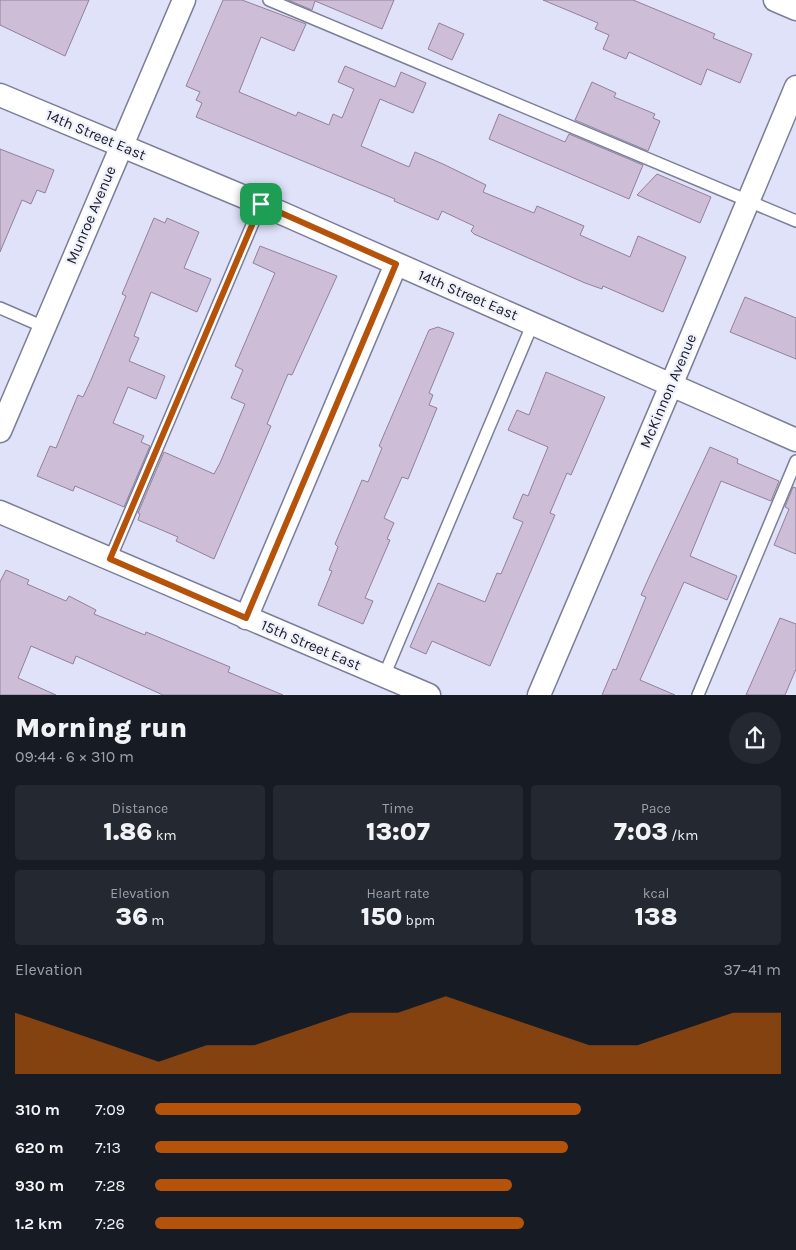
<!DOCTYPE html>
<html lang="en">
<head>
<meta charset="utf-8">
<style>
	:root { --surface:#171b24; --page:#242831; --text:#f1f3f6; --muted:#9ea1a6; --accent:#b45309 }
	body { margin:0; font-family:Karla,sans-serif; background:var(--page); color:var(--text); height:100vh; display:flex; flex-direction:column; font-size:19px; white-space:nowrap }
	* { box-sizing:border-box; margin:0 }
	p { font-size:16px; color:var(--muted) }
	.icon { flex:none; width:28px; height:28px; fill:none; stroke:currentColor; stroke-width:2; stroke-linecap:round; stroke-linejoin:round }
	.map { position:relative; height:695px; overflow:hidden }
	.drawer { display:flex; flex-direction:column; background:var(--surface); flex:1 }
	.drawer>* { flex:none }
	.pin { position:absolute; display:grid; place-items:center; width:42px; height:42px; color:#fff; margin:-21px; border-radius:10px; box-shadow:0 2px 8px #0006 }
	.round { display:grid; place-items:center; flex:none; width:52px; height:52px; border-radius:26px; background:var(--page) }
	.headline { display:flex; align-items:center; justify-content:space-between; height:85px; padding:0 15px }
	h1 { font-size:28px; font-weight:800; line-height:38px }
	.stats { display:grid; grid-template-columns:repeat(3,1fr); gap:8px; height:85px; padding:5px 15px }
	.stats div { display:grid; align-content:center; border-radius:5px; background:var(--page); text-align:center }
	.stats b { font-size:25px; font-weight:800 }
	.stats small { font-size:14px; font-weight:400 }
	.stats p { font-size:14px }
	.chart { height:140px; padding:10px 15px }
	.chart p { display:flex; justify-content:space-between }
	.chart svg { width:100%; height:90px; margin-top:5px; fill:var(--accent); opacity:.7 }
	ul { padding:0 15px; list-style:none; font-size:16px }
	li { display:grid; grid-template-columns:80px 60px 1fr; align-items:center; height:38px }
	li i { height:12px; border-radius:6px; background:var(--accent) }
	.map>svg:first-child { display:block }
	.building { fill:#cebdd6; stroke:#918199 }
	.lines { fill:none; stroke-linecap:round; stroke-linejoin:round }
	.service-casing { stroke:#7b7e98; stroke-width:14 }
	.minor-casing { stroke:#7b7e98; stroke-width:25 }
	.service { stroke:#fff; stroke-width:11 }
	.minor { stroke:#fff; stroke-width:22 }
	.route-casing { stroke:#fff; stroke-width:10 }
	.route { stroke:#b45309; stroke-width:6 }
	.labels { text-anchor:middle; dominant-baseline:central; stroke-width:4.5; stroke-linejoin:round; paint-order:stroke }
	.street-label { font-size:15px; fill:#171822; stroke:#eff1fc }
</style>
</head>
<body>
<div class="map">
<svg width="796" height="695" viewBox="0 0 796 695">
	<rect width="100%" height="100%" fill="#e0e2fa"/>
	<path class="building" d="M0 0H89L65 56 0 25Z
		M223 0H242L306 24 294 51 261 37 239 92 296 116 298 112 329 125 333 114 342 118 354 89 338 82 345 66 395 87 401 72 426 83 413 113 380 99 361 146 409 167 415 152 443 164 486 185 483 192 534 213 537 206 584 226 580 235 630 257 638 236 686 257 663 312 603 286 602 289 585 283 474 234 471 231 474 226 442 211 438 220 394 201 395 199 196 117 202 103 196 100 200 92 186 86Z
		M288 0H394L382 29 315 1 312 10Z
		M543 0H633L691 24 715 34 713 38 752 54 740 83 707 69 701 85 629 52 626 59 603 49 609 35 595 29 598 23Z
		M439 23 464 34 452 60 428 49Z
		M592 82 616 93 614 97 655 114 653 118 660 121 648 151 575 120Z
		M499 114 565 142 569 134 643 165 629 199 489 139Z
		M0 149 54 170 45 193 37 190 31 204 22 200 0 252Z
		M657 174 711 197 700 223 637 195Z
		M154 218 165 223 167 218 199 232 184 268 211 279 197 312 151 292 134 336 139 338 129 361 165 376 156 399 128 387 113 423 144 436 141 442 150 446 124 507 75 486 73 491 37 476 50 446 56 448 78 395 83 397 91 380 126 296 122 294Z
		M260 246 337 276 292 375 288 374 267 424 271 426 214 559 176 541 178 537 138 520 140 514 138 513 164 452 214 474 220 463 245 404 231 398 243 370 235 366 275 273 253 263Z
		M745 297 796 318V359L730 332Z
		M438 327 454 333 429 393 433 395 429 405 437 408 408 479 402 477 384 518 394 523 387 539 390 540 365 598 373 601 363 624 318 605 332 571 329 570 338 547 335 544 362 480 368 482 382 448 379 446 429 330Z
		M546 372 605 397 571 475 567 473 550 513 555 515 490 666 432 641 426 654 410 647 438 583 485 602 497 573 501 574 523 522 513 518 523 494 528 496 548 447 508 430 517 410 529 415Z
		M710 447 738 459 737 463 779 481 771 501 721 481 690 556 737 576 727 600 684 582 640 680 675 695H602L613 669 616 670 646 597 641 595 650 575Z
		M793 487 796 488V554L774 545 789 509 785 507Z
		M6 570 29 580 27 584 66 601 69 596 96 610 94 614 145 635 146 632 230 667 228 672 283 695H163L76 656 73 664 31 646 18 678 56 695H0V582Z
		M780 618 796 624V669L785 695H746Z"/>
	<g class="lines">
		<g class="service-casing">
			<path id="service" d="M269 0 796 221
				M0 308 44 327
				M110 559 261 204
				M384 676 533 323
				M698 695 796 461"/>
		</g>
		<g class="minor-casing">
			<path id="minor" d="M775 0 796 9
				M0 95 261 204 796 440
				M0 431 184 0
				M0 512 429 695
				M246 618 396 264
				M539 695 672 383 796 87"/>
		</g>
		<use href="#service" class="service"/>
		<use href="#minor" class="minor"/>
	</g>
	<g class="lines">
		<g class="route-casing">
			<path id="route" d="M261 204 396 264 246 618 110 559Z"/>
		</g>
		<use href="#route" class="route"/>
	</g>
	<g class="labels">
		<g class="street-label">
			<text transform="translate(96 135) rotate(23)">14th Street East</text>
			<text transform="translate(91 215) rotate(-67)">Munroe Avenue</text>
			<text transform="translate(468 295) rotate(23)">14th Street East</text>
			<text transform="translate(668 391) rotate(-67)">McKinnon Avenue</text>
			<text transform="translate(311 645) rotate(23)">15th Street East</text>
		</g>
	</g>
</svg>
<div class="pin" style="left:261px;top:204px;background:#1e9e55"><svg class="icon" aria-label="arrive" viewBox="0 0 24 24"><path d="M6 21V4h12l-3 4 3 4H6"/></svg></div>
</div>
<section class="drawer">
<div class="headline"><div><h1>Morning run</h1><p>09:44 · 6 × 310 m</p></div><a class="round"><svg class="icon" aria-label="share" viewBox="0 0 24 24"><path d="M12 15V3M7 8l5-5 5 5M5 13v7h14v-7"/></svg></a></div>
<div class="stats">
<div><p>Distance</p><b>1.86<small> km</small></b></div>
<div><p>Time</p><b>13:07</b></div>
<div><p>Pace</p><b>7:03<small> /km</small></b></div>
</div>
<div class="stats">
<div><p>Elevation</p><b>36<small> m</small></b></div>
<div><p>Heart rate</p><b>150<small> bpm</small></b></div>
<div><p>kcal</p><b>138</b></div>
</div>
<div class="chart"><p><span>Elevation</span>37–41 m</p>
<svg viewBox="0 0 160 44" preserveAspectRatio="none"><path d="M0 44V14L10 22L20 30L30 38L40 30L50 30L60 22L70 14L80 14L90 6L100 14L110 22L120 30L130 30L140 22L150 14L160 14V44z"/></svg>
</div>
<ul>
<li><b>310 m</b>7:09<i style="width:68%"></i></li>
<li><b>620 m</b>7:13<i style="width:66%"></i></li>
<li><b>930 m</b>7:28<i style="width:57%"></i></li>
<li><b>1.2 km</b>7:26<i style="width:59%"></i></li>
</ul>
</section>
</body>
</html>
